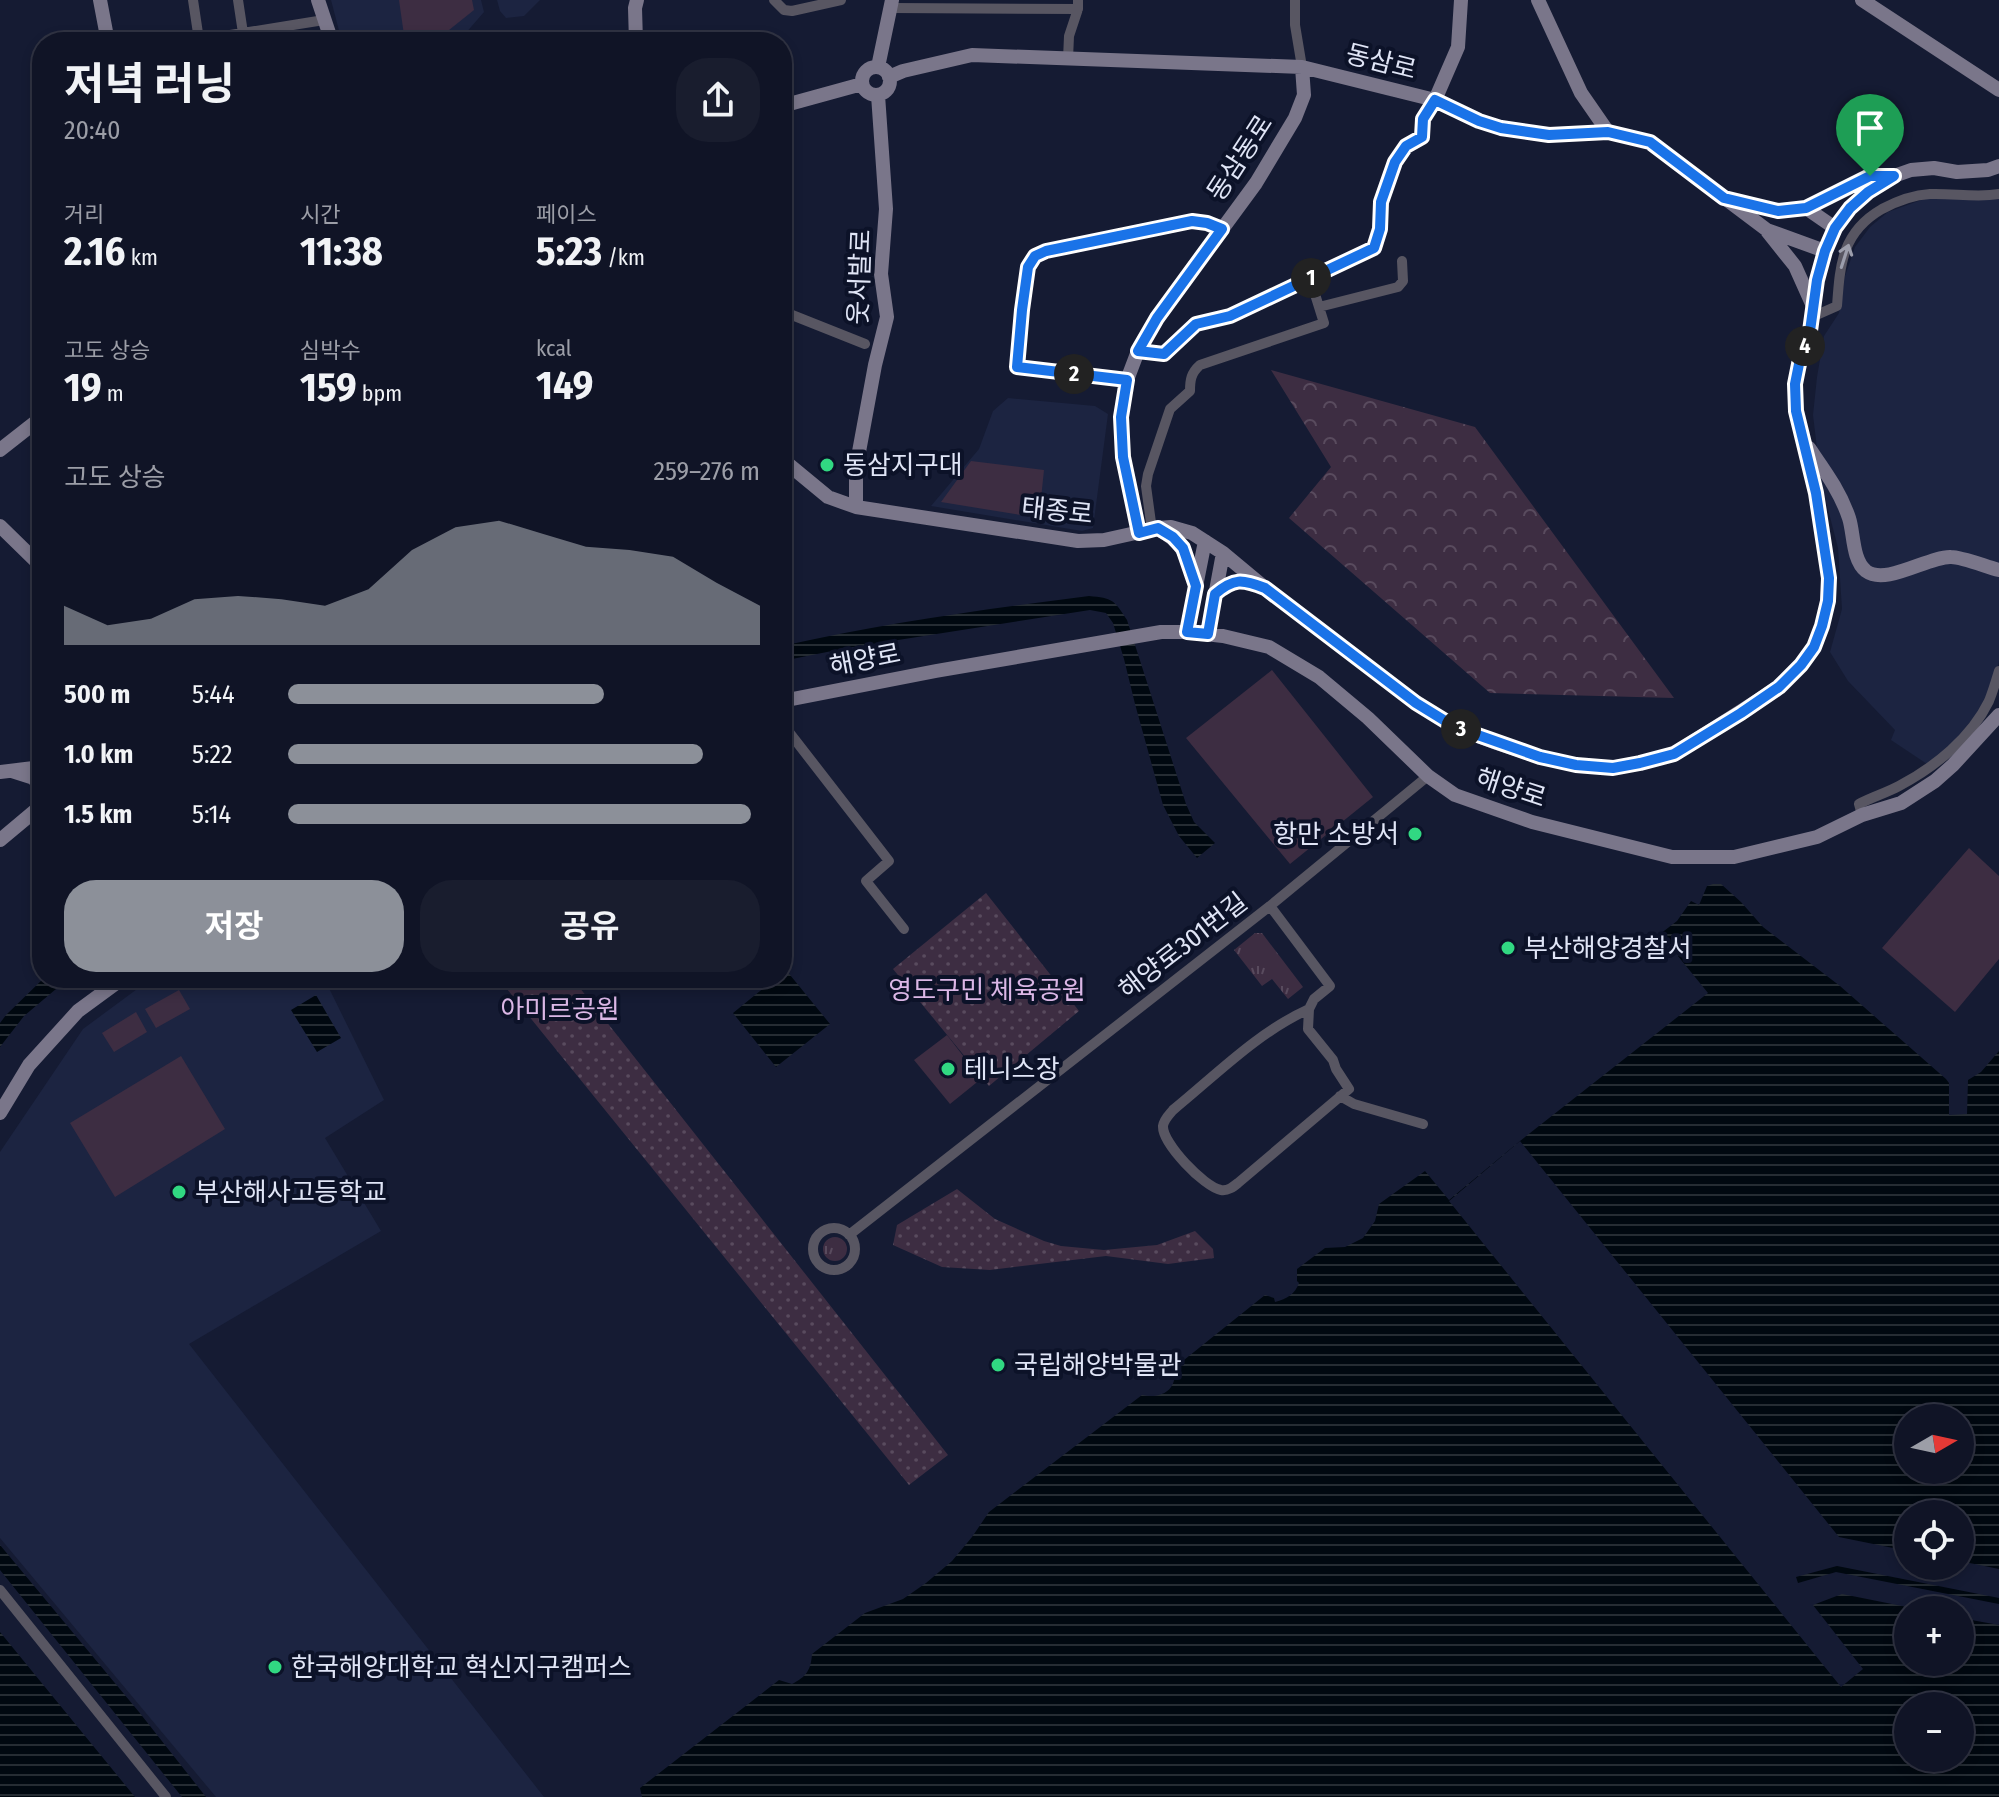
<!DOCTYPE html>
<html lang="ko">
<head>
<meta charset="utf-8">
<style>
	:root { --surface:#101426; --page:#191d2e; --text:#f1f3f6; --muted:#9c9ea7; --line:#303343; --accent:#8c9099 }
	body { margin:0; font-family:"Fira Sans Condensed","Noto Sans KR",sans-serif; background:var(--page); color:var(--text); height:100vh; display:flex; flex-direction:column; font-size:30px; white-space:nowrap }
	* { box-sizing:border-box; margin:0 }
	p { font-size:26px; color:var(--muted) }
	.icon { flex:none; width:44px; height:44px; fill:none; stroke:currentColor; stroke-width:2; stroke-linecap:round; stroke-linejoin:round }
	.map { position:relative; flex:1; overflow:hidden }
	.sheet { position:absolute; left:32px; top:32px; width:760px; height:956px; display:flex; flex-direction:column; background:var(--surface); border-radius:32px; box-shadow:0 4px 12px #0003,0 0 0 2px var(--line) }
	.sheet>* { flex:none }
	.needle { width:52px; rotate:81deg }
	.buttons { position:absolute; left:1894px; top:1404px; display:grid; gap:16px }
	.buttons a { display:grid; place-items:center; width:80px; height:80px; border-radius:50%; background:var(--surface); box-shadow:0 4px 12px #0003,0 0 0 2px var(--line); font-size:40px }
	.pin { position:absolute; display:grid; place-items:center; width:68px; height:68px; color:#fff; margin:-82px -34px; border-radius:50% 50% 50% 0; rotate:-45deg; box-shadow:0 0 8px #0007 }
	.pin .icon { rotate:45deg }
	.km { position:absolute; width:40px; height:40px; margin:-20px; border-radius:50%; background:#222; color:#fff; font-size:22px; line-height:40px; text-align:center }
	.round { display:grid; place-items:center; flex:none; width:84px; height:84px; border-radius:32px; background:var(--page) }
	.overview { display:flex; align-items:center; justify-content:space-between; height:136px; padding:0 32px }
	h1 { font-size:44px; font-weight:700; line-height:60px }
	.metrics { display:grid; grid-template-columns:repeat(3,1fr); gap:12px; height:136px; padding:8px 32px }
	.metrics div { display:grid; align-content:center }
	.metrics b { font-size:40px; font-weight:700 }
	.metrics small { font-size:22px; font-weight:400 }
	.metrics p { font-size:22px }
	.chart { height:224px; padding:16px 32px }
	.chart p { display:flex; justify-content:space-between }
	.chart svg { width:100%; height:144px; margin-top:8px; fill:var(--accent); opacity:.7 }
	.button { display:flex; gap:16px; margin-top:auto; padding:16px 32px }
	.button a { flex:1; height:92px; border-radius:32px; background:var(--accent); color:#fff; font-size:32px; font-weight:700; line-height:92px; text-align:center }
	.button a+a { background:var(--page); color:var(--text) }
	ul { padding:0 32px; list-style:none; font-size:26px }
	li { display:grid; grid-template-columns:128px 96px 1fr; align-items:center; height:60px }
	li i { height:20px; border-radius:10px; background:var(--accent) }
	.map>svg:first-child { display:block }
	.built { fill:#1c2441 }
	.grass { fill:url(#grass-tufts) }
	.forest { fill:url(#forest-crowns) }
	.park { fill:url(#park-dots) }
	.garden { fill:#3d2d42 }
	.water { fill:url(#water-rules); fill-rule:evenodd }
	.pier { fill:#151b33 }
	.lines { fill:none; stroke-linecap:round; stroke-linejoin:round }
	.street { stroke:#585662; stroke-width:10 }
	.secondary { stroke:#7a768a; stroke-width:14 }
	.oneway { stroke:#9c9eac }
	.route-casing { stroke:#fff; stroke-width:16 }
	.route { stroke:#1a73e8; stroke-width:10 }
	.poi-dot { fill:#31d882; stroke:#0c1228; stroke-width:3 }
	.labels { text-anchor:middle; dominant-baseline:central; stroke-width:8; stroke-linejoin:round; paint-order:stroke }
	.street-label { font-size:26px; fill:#e0e5f6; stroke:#0c1228 }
	.poi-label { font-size:26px; fill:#e0e5f6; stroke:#0c1228; text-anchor:start }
	.park-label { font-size:26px; fill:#dbb7e6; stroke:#0c1228 }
</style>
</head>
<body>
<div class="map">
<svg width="1999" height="1797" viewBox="0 0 1999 1797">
	<defs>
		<pattern id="grass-tufts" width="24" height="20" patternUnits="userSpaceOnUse" patternTransform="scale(2)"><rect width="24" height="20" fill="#3d2d42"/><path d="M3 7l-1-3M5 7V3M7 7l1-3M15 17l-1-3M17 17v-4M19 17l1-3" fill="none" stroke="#594b5e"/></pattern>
		<pattern id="forest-crowns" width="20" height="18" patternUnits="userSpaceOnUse" patternTransform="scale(2)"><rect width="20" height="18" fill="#3d2d42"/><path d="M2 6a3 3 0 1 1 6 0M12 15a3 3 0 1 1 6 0" fill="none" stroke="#594b5e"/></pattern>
		<pattern id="park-dots" width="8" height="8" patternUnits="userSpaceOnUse" patternTransform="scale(2)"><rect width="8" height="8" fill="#3d2d42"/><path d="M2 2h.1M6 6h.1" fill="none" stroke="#594b5e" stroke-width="1.8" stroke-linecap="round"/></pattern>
		<pattern id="water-rules" width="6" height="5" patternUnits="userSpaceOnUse" patternTransform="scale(2)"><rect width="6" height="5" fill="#000810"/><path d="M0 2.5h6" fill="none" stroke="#252c33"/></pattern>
	</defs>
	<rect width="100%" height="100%" fill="#151b33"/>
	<path class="built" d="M331 0H481L484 12 458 42H342Z
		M497 0H540L524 16 506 18 500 11Z
		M42 187V245L31 221 33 206Z
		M1999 197V661L1997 672 1982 708 1947 750 1927 764 1891 740 1895 730 1848 681 1830 652 1842 609 1838 548 1821 482 1813 415 1817 377 1824 336 1839 313 1845 276 1855 247 1870 227 1888 212 1924 199Z
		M1008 398 1095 406 1108 414 1093 528 1082 531 931 506 979 449 993 411Z
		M152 978H324L384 1100 325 1138 381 1231 189 1344 544 1797H216L0 1538V1152L83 1029Z"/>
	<path class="grass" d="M1255 933H1262L1303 987 1288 999 1272 979 1262 986 1234 950Z
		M823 1249a12 12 0 1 1 24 0a12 12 0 1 1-24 0Z"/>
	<path class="forest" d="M1271 370 1475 427 1674 698 1490 693 1289 518 1331 467Z"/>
	<path class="park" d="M986 893 1079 1011 989 1086 893 969Z
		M498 978H572L948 1455 909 1485Z
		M957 1189 995 1219 1044 1241 1061 1246 1104 1250 1157 1245 1195 1231 1213 1249 1214 1258 1168 1264 1106 1256 990 1270 942 1267 893 1245 897 1225Z"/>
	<path class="garden" d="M399 0H472L474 10 434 42H405Z
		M971 461 1044 470 1039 518 941 502Z
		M1272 670 1373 797 1290 864 1186 738Z
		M1969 848 1999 876V959L1955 1012 1882 948Z
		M179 990 190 1009 156 1028 145 1009Z
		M136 1012 147 1032 114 1052 102 1033Z
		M947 1035 981 1079 950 1104 914 1060Z
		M181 1056 225 1129 115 1197 70 1123Z"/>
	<path class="water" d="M1089 596C1113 598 1114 600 1127 620L1186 804 1194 822 1215 843 1197 858 1179 836 1163 805 1135 704 1124 659 1113 623 1106 613 1090 610 847 648 782 661V646C883 623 986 609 1089 596Z
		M1713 884H1721L1741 902 1763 927 1840 986 1946 1079 1949 1083V1115L1967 1114 1968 1080 1981 1072 1999 1051V1797H642L640 1788 779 1680 792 1684C806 1677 811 1670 812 1654L865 1613 903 1599 926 1583 952 1561 972 1537 989 1512 1142 1395C1162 1399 1178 1390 1174 1368L1265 1295 1274 1298 1275 1302C1287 1299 1295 1294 1299 1283L1297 1281V1269L1325 1248 1345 1247 1363 1238 1375 1221 1379 1204 1425 1171 1449 1200 1520 1141 1708 993 1660 934 1677 921 1691 901 1699 905 1707 886ZM1908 1418H1960V1470H1908ZM1908 1514H1960V1566H1908ZM1908 1610H1960V1662H1908ZM1908 1706H1960V1758H1908Z
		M786 970 830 1024 776 1067 733 1013 776 978H782V973Z
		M44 978H69L24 1016 0 1047V1023L6 1015Z
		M316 995 341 1038 317 1052 291 1010Z
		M0 1545 139 1712 206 1797H182L0 1570Z
		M0 1632 135 1797H0Z"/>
	<path class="pier" d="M1520 1141 1839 1537 1908 1551V1566H1960V1561L1999 1569V1598L1837 1566 1796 1577 1798 1583 1836 1572 1999 1604V1625L1960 1618V1610H1922L1842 1594 1813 1605 1863 1669 1841 1687 1449 1201Z"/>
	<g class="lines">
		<path class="street" d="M193 0 199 40 324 20
			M238 0 243 33
			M774 0 784 10 792 11 841 0
			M1295 0V25L1302 67
			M892 8 1078 9
			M1068 59 1069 36 1078 9V0
			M1319 307 1398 287 1403 281 1402 261
			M782 311 865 344
			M1812 317 1837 306C1840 264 1842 232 1882 209 1897 201 1913 195 1930 194 1953 193 1977 198 1999 194
			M1127 380 1017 367 1022 310 1028 267 1035 256 1046 251 1180 223C1196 220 1207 223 1222 229
			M1152 530 1146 486 1148 474 1170 409 1190 391C1190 380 1191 373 1200 365L1324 323 1314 291
			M782 723 889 861 866 881 904 929
			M1862 815 1859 804C1872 797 1886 793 1899 786 1935 767 1971 738 1989 701 1993 691 1996 681 1999 671
			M1270 906 1330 986 1314 999 1309 1009
			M1309 1009 1308 1029 1333 1060 1336 1069 1349 1089 1238 1183C1233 1187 1228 1191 1221 1190 1204 1187 1162 1143 1163 1126 1164 1119 1169 1115 1173 1110 1216 1075 1258 1032 1309 1009Z
			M1340 1096 1354 1104 1423 1124
			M813 1249a21 21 0 1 1 42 0a21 21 0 1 1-42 0Z
			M849 1235 1270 906 1428 776
			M0 1590 166 1797"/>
		<path class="secondary" d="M100 0 108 42
			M318 0 332 42
			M1538 0 1581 93 1608 132
			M1862 0 1999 90
			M636 42 635 8 637 0
			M862 81a14 14 0 1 1 28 0a14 14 0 1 1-28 0Z
			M878 67 892 0
			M889 77 903 71 972 55 1302 67 1435 100 1479 121 1501 128 1549 135 1608 132 1650 142 1767 230 1825 251
			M782 106 862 84
			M1731 200 1778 211 1806 208 1870 176H1894
			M1806 208 1835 228
			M1767 231 1795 266 1812 304
			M1138 351 1164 354 1196 324 1230 316 1374 248 1380 229 1381 202 1395 162 1406 146 1422 137 1423 119 1435 100 1458 47 1461 0
			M1809 448C1824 470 1840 491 1849 518 1854 533 1852 560 1866 571 1886 586 1929 556 1951 557 1962 557 1987 567 1999 570
			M0 450 42 417
			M782 459 828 497 856 507 1078 541 1104 540 1158 528 1171 527 1192 533 1223 553 1265 588 1416 703 1455 727 1494 742 1540 757 1576 765 1613 768 1640 763 1674 754 1779 687 1801 665 1814 647 1822 626 1828 601 1829 578 1816 493 1796 411 1795 384 1800 359 1810 331 1817 280 1825 251 1837 225 1850 208 1868 192 1894 176 1911 170 1934 168 1957 172 1988 170 1999 166
			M856 507V468L875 365 887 317 881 274 886 209 878 95
			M0 526 42 567
			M1158 529C1183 542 1187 556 1195 581
			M1139 533 1123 457 1121 417 1127 380 1138 351 1157 318 1256 183 1295 118 1304 95 1302 67
			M1215 594C1230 581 1238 578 1258 585
			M1187 632 1205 541
			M1208 634 1223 553
			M782 701 936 671 1161 632H1187L1223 636 1269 647 1319 677 1368 718 1428 776 1455 795 1532 822 1672 857H1734L1817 837 1862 815 1901 803 1935 781 1953 765 1999 715
			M12 771 34 778 40 789 38 808
			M0 772 42 767
			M0 840 42 805
			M0 1113 29 1065 78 1011 123 978"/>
	</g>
	<defs><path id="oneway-shaft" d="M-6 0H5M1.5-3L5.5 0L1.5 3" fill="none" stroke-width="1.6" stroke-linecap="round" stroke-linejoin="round" transform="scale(2)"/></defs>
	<use class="oneway" href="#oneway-shaft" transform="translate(1845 256) rotate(-72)"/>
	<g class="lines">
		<g class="route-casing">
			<path id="route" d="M1435 100 1479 121 1501 128 1549 135 1608 132 1650 142 1724 198 1778 211 1806 208 1870 176H1894L1868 192 1850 208 1835 228 1825 251 1817 280 1810 331 1800 359 1795 384 1796 411 1816 493 1829 578 1828 601 1822 626 1814 647 1801 665 1779 687 1741 713 1674 754 1640 763 1613 768 1576 765 1540 757 1455 727 1416 703 1265 588C1242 579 1234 578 1215 594L1208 634 1187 632 1196 586 1183 548 1173 537 1158 528 1139 533 1123 457 1121 417 1127 380 1017 367 1022 310 1028 267 1035 256 1046 251 1192 221 1207 223 1222 229 1157 318 1138 351 1164 354 1196 324 1230 316 1374 248 1380 229 1381 202 1395 162 1406 146 1422 137 1423 119Z"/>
		</g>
		<use href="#route" class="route"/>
	</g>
	<g class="poi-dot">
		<circle cx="827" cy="465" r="8"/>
		<circle cx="1415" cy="834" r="8"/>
		<circle cx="1508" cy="948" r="8"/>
		<circle cx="948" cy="1069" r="8"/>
		<circle cx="179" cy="1192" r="8"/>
		<circle cx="998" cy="1365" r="8"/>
		<circle cx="275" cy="1667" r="8"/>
	</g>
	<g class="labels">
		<g class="street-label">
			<text transform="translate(1381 62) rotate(14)">동삼로</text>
			<text transform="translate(1240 158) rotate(-57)">동삼동로</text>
			<text transform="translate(860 277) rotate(-88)">웃서발로</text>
			<text transform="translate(1057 511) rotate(6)">태종로</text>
			<text transform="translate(865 660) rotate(-11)">해양로</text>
			<text transform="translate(1511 788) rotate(18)">해양로</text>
			<text transform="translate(1183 946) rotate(-38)">해양로301번길</text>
		</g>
		<g class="poi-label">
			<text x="843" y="465">동삼지구대</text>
			<text x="1399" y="834" text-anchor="end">항만 소방서</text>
			<text x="1524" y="948">부산해양경찰서</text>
			<text x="964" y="1069">테니스장</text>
			<text x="195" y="1192">부산해사고등학교</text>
			<text x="1014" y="1365">국립해양박물관</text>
			<text x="291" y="1667">한국해양대학교 혁신지구캠퍼스</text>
		</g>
		<g class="park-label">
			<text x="987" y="990">영도구민 체육공원</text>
			<text x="560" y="1009">아미르공원</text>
		</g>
	</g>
</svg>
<div class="buttons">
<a><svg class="needle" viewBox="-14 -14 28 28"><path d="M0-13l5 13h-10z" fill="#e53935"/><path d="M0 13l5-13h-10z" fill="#9c9ea7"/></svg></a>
<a><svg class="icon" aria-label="locate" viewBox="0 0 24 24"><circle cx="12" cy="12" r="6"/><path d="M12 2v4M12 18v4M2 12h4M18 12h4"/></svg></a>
<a>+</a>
<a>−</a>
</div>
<div class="pin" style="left:1870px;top:176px;background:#1e9e55"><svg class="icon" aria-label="arrive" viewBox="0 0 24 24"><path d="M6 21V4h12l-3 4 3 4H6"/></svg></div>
<b class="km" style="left:1311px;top:278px">1</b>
<b class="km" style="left:1074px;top:374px">2</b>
<b class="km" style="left:1461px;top:729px">3</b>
<b class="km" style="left:1805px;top:346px">4</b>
<section class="sheet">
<div class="overview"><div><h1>저녁 러닝</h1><p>20:40</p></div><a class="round"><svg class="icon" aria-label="share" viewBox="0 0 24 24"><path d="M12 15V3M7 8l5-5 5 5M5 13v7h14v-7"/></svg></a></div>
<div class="metrics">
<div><p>거리</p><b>2.16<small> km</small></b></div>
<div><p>시간</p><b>11:38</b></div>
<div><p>페이스</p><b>5:23<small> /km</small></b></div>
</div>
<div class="metrics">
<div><p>고도 상승</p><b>19<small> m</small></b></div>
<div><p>심박수</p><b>159<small> bpm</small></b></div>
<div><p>kcal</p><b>149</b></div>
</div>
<div class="chart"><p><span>고도 상승</span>259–276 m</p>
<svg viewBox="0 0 160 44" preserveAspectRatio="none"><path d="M0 44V32L10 38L20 36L30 30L40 29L50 30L60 32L70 27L80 15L90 8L100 6L110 10L120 14L130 15L140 17L150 25L160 32V44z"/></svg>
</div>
<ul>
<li><b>500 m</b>5:44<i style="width:67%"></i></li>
<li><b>1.0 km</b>5:22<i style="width:88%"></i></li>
<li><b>1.5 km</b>5:14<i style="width:98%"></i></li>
</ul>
<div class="button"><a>저장</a><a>공유</a></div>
</section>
</div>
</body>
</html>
